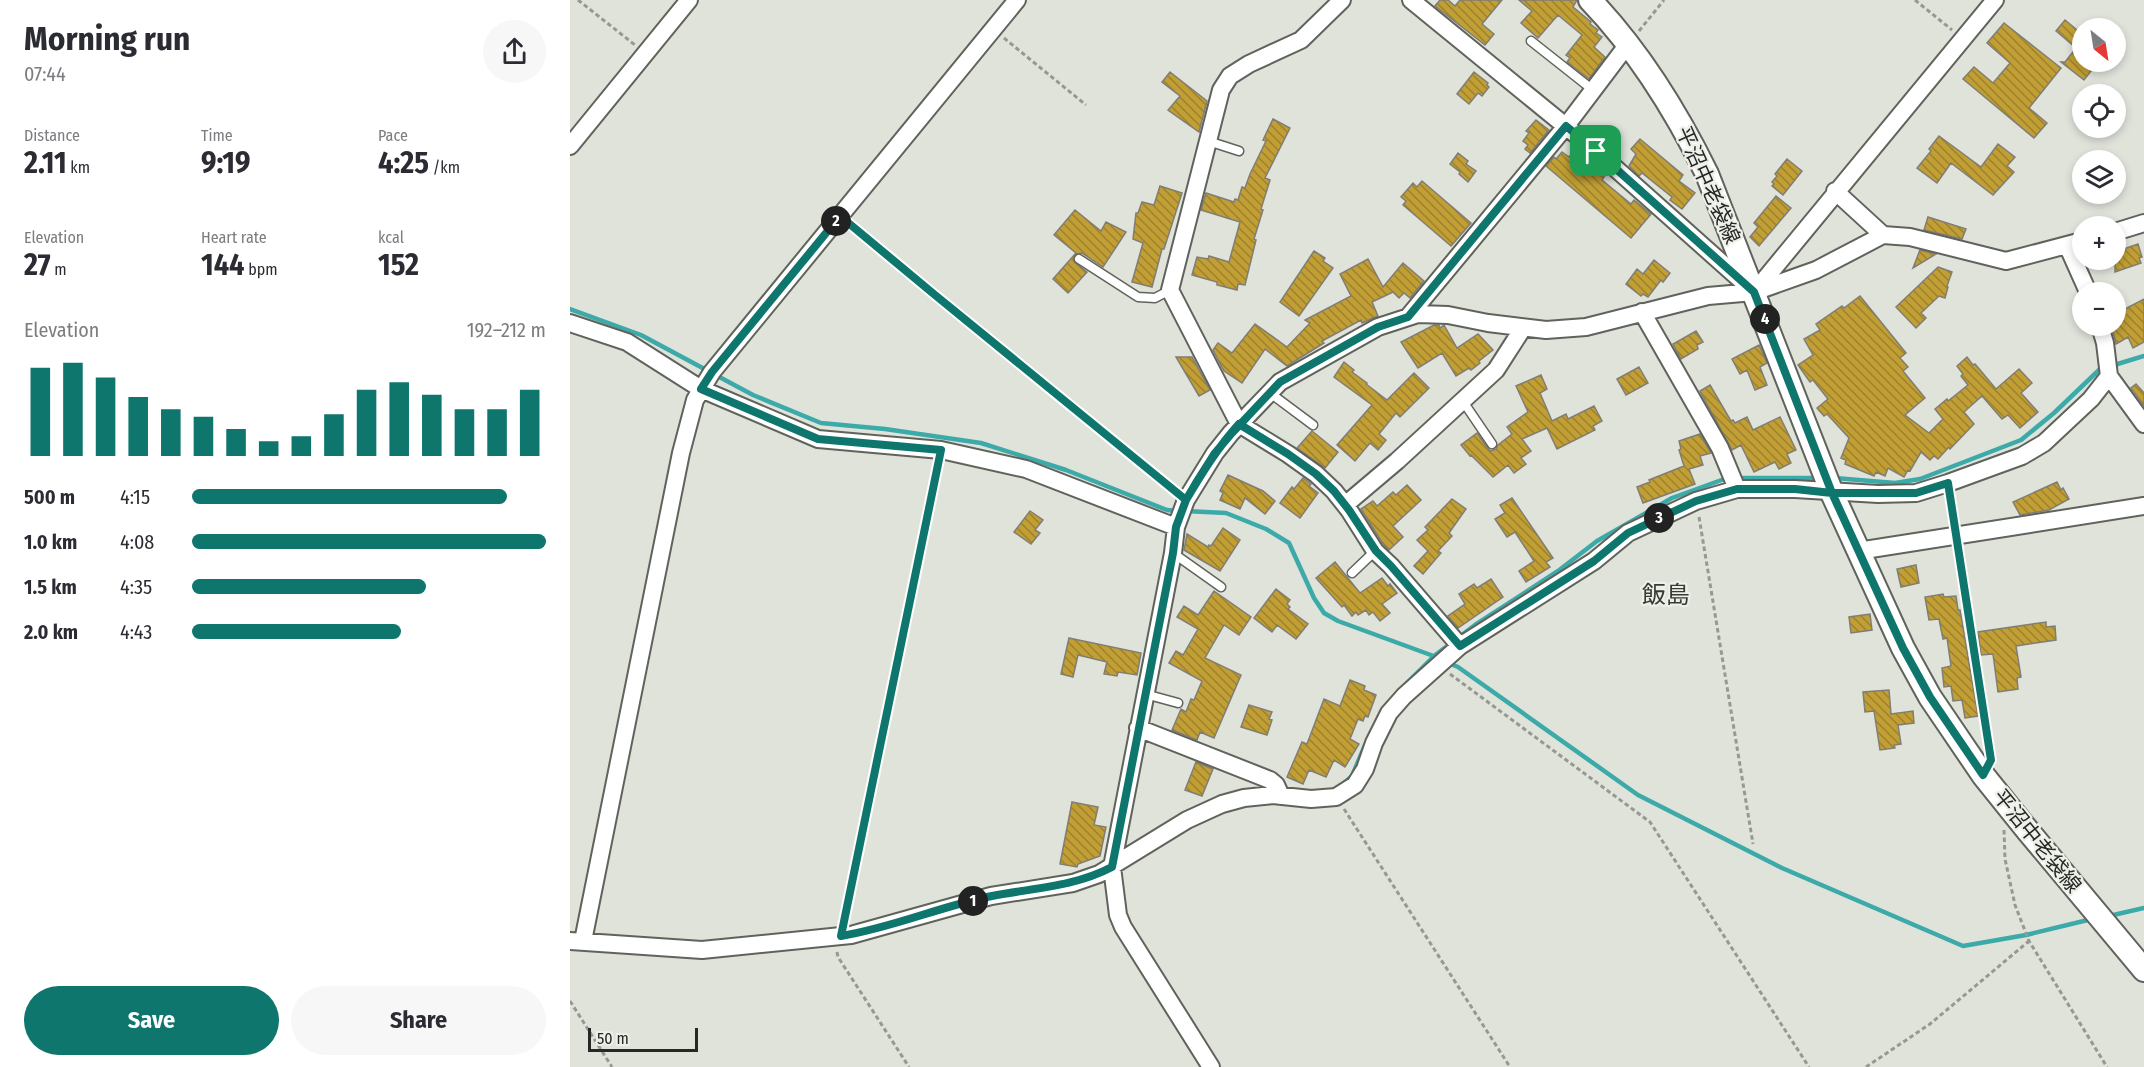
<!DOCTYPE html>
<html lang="en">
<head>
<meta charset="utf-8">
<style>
	:root { --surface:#fff; --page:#f7f7f7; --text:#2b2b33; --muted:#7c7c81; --accent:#0f766e }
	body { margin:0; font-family:"Fira Sans Condensed","Noto Sans JP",sans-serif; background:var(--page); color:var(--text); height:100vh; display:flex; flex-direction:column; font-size:22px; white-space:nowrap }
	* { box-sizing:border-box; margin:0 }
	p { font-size:20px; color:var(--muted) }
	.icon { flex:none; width:33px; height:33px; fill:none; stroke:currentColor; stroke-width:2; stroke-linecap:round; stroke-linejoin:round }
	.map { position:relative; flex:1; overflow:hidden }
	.drawer { display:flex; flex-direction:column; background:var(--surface); width:570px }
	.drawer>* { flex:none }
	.needle { width:39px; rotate:150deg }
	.controls { position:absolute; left:1502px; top:18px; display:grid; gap:12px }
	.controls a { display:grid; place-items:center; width:54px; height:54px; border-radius:50%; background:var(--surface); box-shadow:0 3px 9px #0003; font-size:30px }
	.scale { position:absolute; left:18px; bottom:15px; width:110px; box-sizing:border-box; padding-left:6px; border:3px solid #272825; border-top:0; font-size:16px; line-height:21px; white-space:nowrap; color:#272825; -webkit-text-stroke:4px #edf0e8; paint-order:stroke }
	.pin { position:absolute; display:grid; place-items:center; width:51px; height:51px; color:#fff; margin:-26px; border-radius:12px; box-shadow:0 3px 9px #0006 }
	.km { position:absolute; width:30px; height:30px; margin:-15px; border-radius:50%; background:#222; color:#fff; font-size:16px; line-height:30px; text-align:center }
	.round { display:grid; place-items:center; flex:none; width:63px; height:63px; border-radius:32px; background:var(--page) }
	.overview { display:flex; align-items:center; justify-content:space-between; height:102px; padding:0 24px }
	h1 { font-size:33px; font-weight:700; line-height:45px }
	.figures { display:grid; grid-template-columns:repeat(3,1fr); gap:9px; height:102px; padding:6px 24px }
	.figures div { display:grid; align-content:center }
	.figures b { font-size:30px; font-weight:700 }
	.figures small { font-size:16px; font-weight:400 }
	.figures p { font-size:16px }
	.chart { height:168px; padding:12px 24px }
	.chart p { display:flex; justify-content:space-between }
	.chart svg { width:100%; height:108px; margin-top:6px; stroke:var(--accent); stroke-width:6 }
	.primary-button { display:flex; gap:12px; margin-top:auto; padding:12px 24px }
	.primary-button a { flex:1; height:69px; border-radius:36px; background:var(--accent); color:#fff; font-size:24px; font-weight:700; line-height:69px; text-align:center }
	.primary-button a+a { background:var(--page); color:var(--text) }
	ul { padding:0 24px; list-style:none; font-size:20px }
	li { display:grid; grid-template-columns:96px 72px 1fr; align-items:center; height:45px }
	li i { height:15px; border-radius:8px; background:var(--accent) }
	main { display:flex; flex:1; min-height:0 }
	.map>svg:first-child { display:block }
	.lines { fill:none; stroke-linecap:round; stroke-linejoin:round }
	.stream { stroke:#3caaa9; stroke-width:4.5 }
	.building { fill:url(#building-back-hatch); stroke:#807d75; stroke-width:1.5 }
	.service-casing { stroke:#60635c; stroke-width:11 }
	.minor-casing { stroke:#60635c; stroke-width:20 }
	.secondary-casing { stroke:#60635c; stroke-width:26 }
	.path { stroke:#969992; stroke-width:3; stroke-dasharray:4.5 3; stroke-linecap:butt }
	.service { stroke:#fff; stroke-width:8 }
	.minor { stroke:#fff; stroke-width:16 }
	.secondary { stroke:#fff; stroke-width:22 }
	.route-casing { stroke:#fff; stroke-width:12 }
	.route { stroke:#0f766e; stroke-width:8 }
	.labels { text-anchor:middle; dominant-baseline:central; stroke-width:4.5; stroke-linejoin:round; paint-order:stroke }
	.street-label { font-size:21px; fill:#272825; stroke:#edf0e8 }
	.quarter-label { font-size:24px; fill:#383b34; stroke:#edf0e8 }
</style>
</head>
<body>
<main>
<section class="drawer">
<div class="overview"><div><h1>Morning run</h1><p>07:44</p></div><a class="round"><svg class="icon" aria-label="share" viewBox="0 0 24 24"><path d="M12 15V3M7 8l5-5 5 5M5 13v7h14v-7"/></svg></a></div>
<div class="figures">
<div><p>Distance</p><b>2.11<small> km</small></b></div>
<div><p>Time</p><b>9:19</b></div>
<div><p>Pace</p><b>4:25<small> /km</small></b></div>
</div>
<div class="figures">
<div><p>Elevation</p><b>27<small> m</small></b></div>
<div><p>Heart rate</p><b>144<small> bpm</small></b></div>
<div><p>kcal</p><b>152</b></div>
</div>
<div class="chart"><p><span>Elevation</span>192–212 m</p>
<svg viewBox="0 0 160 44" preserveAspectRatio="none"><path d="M5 44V8M15 44V6M25 44V12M35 44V20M45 44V25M55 44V28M65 44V33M75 44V38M85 44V36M95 44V27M105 44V17M115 44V14M125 44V19M135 44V25M145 44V25M155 44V17"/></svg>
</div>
<ul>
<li><b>500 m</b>4:15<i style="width:89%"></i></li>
<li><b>1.0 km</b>4:08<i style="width:100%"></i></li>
<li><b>1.5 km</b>4:35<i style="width:66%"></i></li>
<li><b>2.0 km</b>4:43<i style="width:59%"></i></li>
</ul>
<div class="primary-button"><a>Save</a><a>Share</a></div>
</section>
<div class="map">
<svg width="1574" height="1067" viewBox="0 0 1574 1067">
	<defs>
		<pattern id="building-back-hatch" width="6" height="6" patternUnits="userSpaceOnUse" patternTransform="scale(1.5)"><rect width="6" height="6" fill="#c19f35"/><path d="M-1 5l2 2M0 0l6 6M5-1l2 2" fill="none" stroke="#9d822d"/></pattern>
	</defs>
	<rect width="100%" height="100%" fill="#dfe3da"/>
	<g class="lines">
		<path class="stream" d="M0 309 71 335 183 395 251 423 315 429 411 443 496 470 597 510 607 511
			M1541 366 1574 356
			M1166 478H1250
			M1265 478 1325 483 1350 479 1451 440 1484 413 1529 370 1533 369
			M615 511 656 513 696 529 719 543 744 598 754 613 768 621 869 658
			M876 662 888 667 1068 795 1212 868 1393 946 1456 935 1522 919
			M834 686 864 656 905 625 988 571 1027 541 1102 498 1157 478
			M773 784 782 776 795 745
			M1539 916 1574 908"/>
	</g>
	<path class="building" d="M870 0H878L885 6 890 0H932L912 24 924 34 915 45 865 6Z
		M949 0H1007L1003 7 1021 22 1020 24 1028 30 1026 33 1032 37 1024 47 1035 57 1019 79 997 62 1000 58 996 55 1012 35 988 15 968 38 951 23 962 11Z
		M1495 20 1512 34V62H1528L1514 80 1491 62H1495L1506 48 1486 31Z
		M1434 23 1491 68 1459 108 1477 123 1464 138 1393 79 1404 67 1423 83 1440 63 1417 43Z
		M600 72 637 101 629 132 598 110 610 96 592 82Z
		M904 72 918 83 917 85 919 87 912 96 908 93 899 104 887 94Z
		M703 119 720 128 695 178 700 180 691 209 693 210 684 239 686 240 675 285 668 284 667 290 647 285V282L622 275 627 257 638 259 639 256 659 262 670 222 631 210 636 193 664 202 665 199 668 200 672 187 675 188 680 174 696 141 693 140Z
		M966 120 979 130 960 153 955 149 958 145 953 141 959 133 956 131Z
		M1369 136 1411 167 1428 144 1445 157 1437 166 1444 172 1423 195 1381 163 1367 183 1347 168 1361 151 1359 149Z
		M1070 139 1113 175 1109 181 1125 193 1112 209 1100 200 1102 197 1072 173 1069 176 1059 166 1066 154 1061 149Z
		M1006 148 1036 174 1032 180 1061 204 1064 200 1081 214 1061 238 976 166 984 157 986 159 992 152 999 157Z
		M888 153 898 161 896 164 906 171 898 182 889 174 890 172 880 164Z
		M1217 159 1232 171 1213 195 1202 186 1204 184 1202 182 1207 176 1205 174Z
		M852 181 901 223 881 246 833 205 836 201 831 197 843 183 847 187Z
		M590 186 612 193 594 249H592L582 287 562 282 573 243 563 239 566 213H568L572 202 584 205Z
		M1206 196 1221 208 1189 246 1180 237 1188 227 1184 223Z
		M505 210 531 231 536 222 556 232 533 267 512 253 504 255V262L517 272 498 293 483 279 506 253 484 235Z
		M1358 217 1396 229 1392 239 1354 230Z
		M1568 244 1572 257 1569 258 1571 263 1545 272V252Z
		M1350 250 1366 254 1343 268Z
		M744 251 755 258 753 261 763 268 729 316 710 302Z
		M798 259 813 287 833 263 854 281 840 298 834 293 829 298 823 292 802 302 808 316 792 323 791 320 752 341 754 343 717 366 695 349 672 383 654 371 643 350 648 343 662 353 685 324 717 347 740 323 735 320 781 296 770 274Z
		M1084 260 1100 273 1093 282 1091 280 1078 297 1073 294 1071 296 1056 284 1067 269 1073 274Z
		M1368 267 1382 272 1377 286 1378 287 1375 298 1369 296 1351 313 1356 318 1346 328 1326 307Z
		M1545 290 1555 309 1574 299V342L1563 348 1558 337 1546 344 1542 328 1545 326Z
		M1290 296 1336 353 1330 358 1338 367 1333 371 1355 398 1335 415 1359 433 1373 419 1365 409 1377 399 1378 401 1398 385 1391 376 1393 374 1387 366 1397 357 1403 365 1405 364 1426 389 1449 369 1462 383 1451 393 1468 412 1450 428 1438 415 1432 419 1412 396 1394 412 1404 424 1380 449 1379 447 1368 459 1364 456 1360 460 1351 452 1340 471 1338 470 1334 477 1318 468 1315 476 1306 472 1304 476 1275 464 1276 460 1271 458 1279 438 1257 414 1254 416 1247 408 1258 399 1243 380 1240 382 1228 365 1243 355 1234 339 1250 330 1246 324 1272 306 1274 308Z
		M864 325H869L870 328 874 325 887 348 908 334 923 350 909 361 910 363 901 370 899 368 886 376 872 353 848 368 831 342Z
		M1126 331 1133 342 1127 345 1128 349 1111 359 1103 344Z
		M1189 345 1197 363 1190 367 1197 385 1185 390 1177 370 1170 374 1162 359Z
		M606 357H622L640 390 629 396Z
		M774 362 784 370 782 372 797 383 796 384 817 400 844 373 859 388 830 417 826 413 809 434 816 440 808 450 800 443 785 461 767 445 802 405 764 377Z
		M1069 367 1078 383 1056 395 1047 379Z
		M971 375 977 389 970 393 982 421 996 414 998 419 1024 406 1032 421 1023 426 1025 430 987 449 977 428 952 439 961 451 951 458 956 464 944 473 938 465 923 477 901 455 900 456 891 445 907 433 920 451 926 449 928 445 942 434 937 427 958 412 946 386Z
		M1566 384 1574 393V406L1561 388Z
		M1140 385 1161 421 1163 420 1165 423 1177 417 1183 430 1210 417 1226 450 1217 454 1221 463 1209 469 1205 462 1184 472 1171 445 1162 450 1130 391Z
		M742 431 768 452 755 468 727 448Z
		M1130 434 1141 453 1130 456 1133 465 1119 469 1125 484 1073 503 1067 487 1080 482 1079 480 1114 466 1109 450 1111 449 1109 441Z
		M658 475 693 491 705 501 695 514 675 498 670 509 650 500 653 493 650 491Z
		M733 478 741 484 739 486 748 493 730 518 710 503 722 487 724 489Z
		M1487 482 1491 490 1493 488 1499 499 1479 510 1450 515 1443 502Z
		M837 485 851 500 823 526 833 537 819 550 813 544 791 509 803 501 807 506 823 492 826 495Z
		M942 498 983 558 976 562 980 567 956 582 949 571 964 561 945 532 937 537 925 519 935 513 930 505Z
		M882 499 896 509 879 533 882 536 868 551 871 553 853 574 844 566 858 551 847 540 858 530 855 527Z
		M460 511 473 520 465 530 470 533 461 544 444 532Z
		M653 528 670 540 650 571 614 550 617 534 638 547 639 545 641 546Z
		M765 562 790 593 812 578 818 586 820 584 827 593 812 604 820 613 810 621 803 612 799 615 796 610 788 615 786 612 782 616 774 605 772 607 746 578Z
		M1346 565 1349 583 1331 587 1327 569Z
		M921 579 933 597 888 628 878 616 895 604 889 594 904 584 907 588Z
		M706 589 720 600 717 604 720 607 718 609 738 624 726 639 707 625 702 632 684 618Z
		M644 591 681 617 669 635 654 625 635 658 671 675 644 738 630 732 627 740 602 730 611 709 616 712 621 699 624 700 632 681 599 663 606 651 613 655 628 629 607 617 614 606 628 615Z
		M1373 594 1374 597 1386 596 1388 610H1390L1408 716 1395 718 1392 700 1383 701 1381 686 1374 687 1372 668 1381 666 1377 638 1373 639 1369 619 1359 620 1355 597Z
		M1300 614 1302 630 1281 633 1279 617Z
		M1476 622V627L1485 626 1486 640 1446 646 1451 677 1447 678 1448 689 1428 692 1423 654 1411 655 1408 632Z
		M499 638 571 653 567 675 548 672 547 676 534 674 537 662 508 655 503 677 491 674Z
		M780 680 795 686 794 690 806 695 798 717 795 716 793 721 788 719 780 739 789 744 775 767 764 760 756 777 739 770 733 784 717 777 732 742 737 744 754 699 770 706Z
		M1319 690 1321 714 1343 711 1344 723 1328 725 1331 744 1324 745 1325 748 1310 750 1304 711 1295 712 1293 692Z
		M679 705 702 712 699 719 702 720 697 735 671 727Z
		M626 762 643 769 632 796 615 790Z
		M502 802 528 807 524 825 536 827 530 856 508 864 507 867 490 864Z"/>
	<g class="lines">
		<g class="service-casing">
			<path id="service" d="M961 41 1023 90
				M638 141 669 151
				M509 259 568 297 585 298 600 290
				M700 393 743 425
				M892 400 922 444
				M1378 483 1421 760 1414 772
				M603 553 651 587
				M782 573 805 551
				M575 694 608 703"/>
		</g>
		<g class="minor-casing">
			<path id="minor" d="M772 0 731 40 679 64 660 76 651 90 600 290 669 424 718 454 746 474 764 491 779 510 805 551 821 566 890 646
				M841 0 1026 151 1181 289
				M0 146 119 0
				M1265 191 1313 235 1340 237 1436 261 1512 241
				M1545 232 1574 223
				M1497 245 1518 292
				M1185 291 1425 0
				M1072 312 1150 448 1167 489
				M838 317 996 126 1058 44
				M0 323 57 342 131 389 248 439 371 450 456 469 606 527
				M1539 376 1574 424
				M775 505 827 461 926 370 953 328
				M1288 551 1574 506
				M568 728 700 780 706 785 711 796
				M0 941 132 950 281 935 421 896 503 883 529 874 617 820 652 804 674 798 703 795 741 799 766 797 785 785 795 769 804 743 819 713 834 696 890 646 1024 561 1058 533 1126 501 1167 489H1225L1308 494 1346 493 1378 483 1452 456 1474 443 1521 399 1539 376 1535 343 1530 326
				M13 941 111 453 125 400 142 372 447 0
				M641 1067 553 927 548 915 542 867 603 553 606 527 616 500 645 453 661 433 710 382 808 327 848 314 878 315 918 323 976 330 1016 327 1138 296 1184 292 1246 270 1313 235"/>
		</g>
		<g class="secondary-casing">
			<path id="secondary" d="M1020 0C1069 51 1106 111 1137 174L1262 493 1333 648 1360 697 1413 775 1458 831 1574 970"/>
		</g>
		<path class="path" d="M8 0 65 45
			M1345 0 1382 30
			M1069 31 1094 0
			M434 38 516 105
			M281 224 605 490
			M1129 517 1183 844
			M880 674 1080 822 1239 1067
			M774 809 940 1067
			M1434 830 1435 859 1445 905 1459 941 1537 1067
			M274 921 368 463
			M267 952 268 957 339 1067
			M0 1001 42 1067
			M1296 1067 1360 1024 1459 941"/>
		<use href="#service" class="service"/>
		<use href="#minor" class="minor"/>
		<use href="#secondary" class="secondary"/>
	</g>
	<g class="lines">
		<g class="route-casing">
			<path id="route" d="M1026 151 996 126 838 317 808 327 710 382 662 433 645 453 626 483 616 500 606 527 603 553 542 867C504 887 463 888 422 896 371 906 322 928 271 936L371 450 248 439 131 389 142 372 270 216 365 295 616 500C632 473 648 447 669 424L718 454 746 474 764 491 779 510 806 551 821 566 890 646 1024 561 1058 533 1126 501 1167 489H1225L1262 493 1333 648 1360 697 1413 775 1421 760 1378 483 1346 493H1262L1184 292 1026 151"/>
		</g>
		<use href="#route" class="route"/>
	</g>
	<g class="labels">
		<g class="street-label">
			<text transform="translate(1138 185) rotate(66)">平沼中老袋線</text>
			<text transform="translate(1467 841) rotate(51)">平沼中老袋線</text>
		</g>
		<g class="quarter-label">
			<text x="1096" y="595">飯島</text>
		</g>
	</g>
</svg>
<div class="controls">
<a><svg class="needle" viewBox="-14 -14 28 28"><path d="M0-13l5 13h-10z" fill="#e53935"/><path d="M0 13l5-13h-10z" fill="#7c7c81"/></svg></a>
<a><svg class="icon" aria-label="locate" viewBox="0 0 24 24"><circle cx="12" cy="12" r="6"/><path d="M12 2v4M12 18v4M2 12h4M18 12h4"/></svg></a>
<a><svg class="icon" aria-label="layers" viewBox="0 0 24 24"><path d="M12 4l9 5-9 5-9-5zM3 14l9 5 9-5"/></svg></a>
<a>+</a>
<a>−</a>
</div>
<div class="scale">50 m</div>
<div class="pin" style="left:1026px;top:151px;background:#1e9e55"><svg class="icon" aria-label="arrive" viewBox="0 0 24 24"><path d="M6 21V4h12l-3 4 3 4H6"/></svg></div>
<b class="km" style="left:403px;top:901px">1</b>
<b class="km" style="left:266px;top:221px">2</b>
<b class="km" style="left:1089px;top:518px">3</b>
<b class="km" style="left:1195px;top:319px">4</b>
</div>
</main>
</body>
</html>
